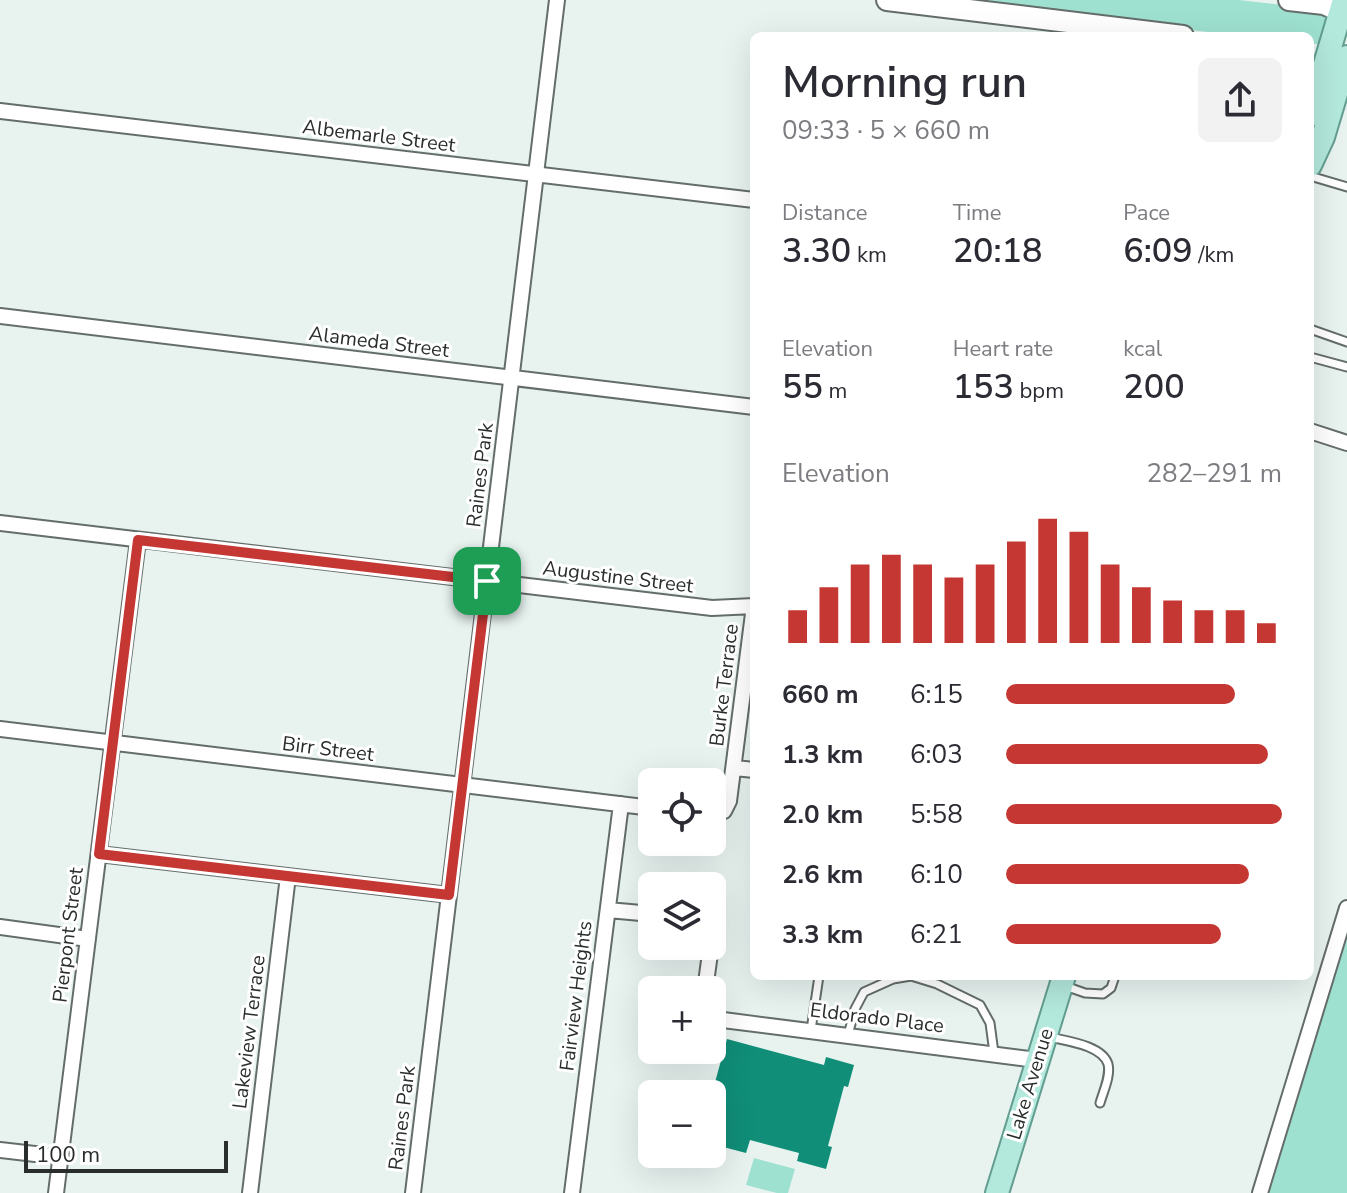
<!DOCTYPE html>
<html lang="en">
<head>
<meta charset="utf-8">
<style>
	:root { --surface:#fff; --page:#f2f2f3; --text:#2b2b33; --muted:#7c7c81; --accent:#c53733 }
	body { margin:0; font-family:"Nunito Sans",sans-serif; background:var(--page); color:var(--text); height:100vh; display:flex; flex-direction:column; font-size:30px; white-space:nowrap }
	* { box-sizing:border-box; margin:0 }
	p { font-size:26px; color:var(--muted) }
	.icon { flex:none; width:44px; height:44px; fill:none; stroke:currentColor; stroke-width:2; stroke-linecap:round; stroke-linejoin:round }
	.map { position:relative; flex:1; overflow:hidden }
	.panel { position:absolute; left:750px; top:32px; width:564px; height:948px; display:flex; flex-direction:column; background:var(--surface); border-radius:12px; box-shadow:0 8px 32px #0002 }
	.panel>* { flex:none }
	.controls { position:absolute; left:638px; top:768px; display:grid; gap:16px }
	.controls a { display:grid; place-items:center; width:88px; height:88px; border-radius:12px; background:var(--surface); box-shadow:0 8px 32px #0002; font-size:40px }
	.scale { position:absolute; left:24px; bottom:20px; width:204px; box-sizing:border-box; padding-left:8px; border:4px solid #292d2c; border-top:0; font-size:22px; line-height:28px; white-space:nowrap; color:#292d2c; -webkit-text-stroke:6px #fff; paint-order:stroke }
	.pin { position:absolute; display:grid; place-items:center; width:68px; height:68px; color:#fff; margin:-34px; border-radius:16px; box-shadow:0 4px 12px #0006 }
	.round { display:grid; place-items:center; flex:none; width:84px; height:84px; border-radius:12px; background:var(--page) }
	.overview { display:flex; align-items:center; justify-content:space-between; height:136px; padding:0 32px }
	h1 { font-size:44px; font-weight:600; line-height:60px }
	.metrics { display:grid; grid-template-columns:repeat(3,1fr); gap:12px; height:136px; padding:8px 32px }
	.metrics div { display:grid; align-content:center }
	.metrics b { font-size:34px; font-weight:600 }
	.metrics small { font-size:22px; font-weight:400 }
	.metrics p { font-size:22px }
	.chart { height:224px; padding:16px 32px }
	.chart p { display:flex; justify-content:space-between }
	.chart svg { width:100%; height:144px; margin-top:8px; stroke:var(--accent); stroke-width:6 }
	ul { padding:0 32px; list-style:none; font-size:26px }
	li { display:grid; grid-template-columns:128px 96px 1fr; align-items:center; height:60px }
	li i { height:20px; border-radius:10px; background:var(--accent) }
	.map>svg:first-child { display:block }
	.green { fill:#9ee1d0 }
	.building { fill:#108e78 }
	.lines { fill:none; stroke-linecap:round; stroke-linejoin:round }
	.lane-casing { stroke:#646d6a; stroke-width:11 }
	.street-casing { stroke:#646d6a; stroke-width:18 }
	.secondary-casing { stroke:#646d6a; stroke-width:24 }
	.primary-casing { stroke:#629d8f; stroke-width:26 }
	.lane { stroke:#fff; stroke-width:7 }
	.street { stroke:#fff; stroke-width:14 }
	.secondary { stroke:#fff; stroke-width:20 }
	.primary { stroke:#b3e8dc; stroke-width:22 }
	.route-casing { stroke:#fff; stroke-width:16 }
	.route { stroke:#c53733; stroke-width:10 }
	.labels { text-anchor:middle; dominant-baseline:central; stroke-width:6; stroke-linejoin:round; paint-order:stroke }
	.street-label { font-size:20px; fill:#292d2c; stroke:#fff }
</style>
</head>
<body>
<div class="map">
<svg width="1347" height="1193" viewBox="0 0 1347 1193">
	<rect width="100%" height="100%" fill="#e8f3f0"/>
	<path class="green" d="M940 0H1239L1318 9 1331 16 1323 44H1310V36H1241Z
		M1347 904V1193H1259Z
		M754 1158 795 1169 788 1193H777L746 1185Z"/>
	<path class="building" d="M727 1039 824 1065 826 1057 854 1065 848 1087 844 1086 828 1146 832 1147 826 1169 797 1161 799 1153 750 1140 746 1153 712 1144V1093Z"/>
	<g class="lines">
		<g class="lane-casing">
			<path id="lane" d="M1310 176 1347 187
				M1310 329 1347 342
				M1310 357 1347 367
				M1065 986 1085 993 1103 994 1111 988 1115 976
				M811 1030 819 976
				M848 1035 855 1009 864 992 893 979 911 976 937 984 980 1005 990 1023 994 1053
				M1050 1037C1066 1041 1102 1045 1108 1064 1111 1076 1103 1092 1100 1103"/>
		</g>
		<g class="street-casing">
			<path id="street" d="M0 111 754 200
				M0 316 754 407
				M1310 431 1347 443
				M0 523 712 608 754 606
				M0 729 652 808
				M735 768 754 770
				M712 814 724 811 729 801 754 606
				M99 854 449 895
				M608 910 652 914
				M0 927 88 939
				M705 990 711 946
				M712 1016 723 1020 1037 1060
				M0 1150 61 1157
				M56 1193 138 540
				M250 1193 288 876
				M413 1193 557 0
				M572 1193 621 804
				M1260 1193 1347 908"/>
		</g>
		<g class="secondary-casing">
			<path id="secondary" d="M887 0 1183 36
				M1289 0 1324 4 1347 14"/>
		</g>
		<g class="primary-casing">
			<path id="primary" d="M1310 115 1344 0
				M1310 165 1323 137 1347 57
				M997 1193 1064 976"/>
		</g>
		<use href="#lane" class="lane"/>
		<use href="#street" class="street"/>
		<use href="#secondary" class="secondary"/>
		<use href="#primary" class="primary"/>
	</g>
	<g class="lines">
		<g class="route-casing">
			<path id="route" d="M138 540 487 581 449 895 99 854Z"/>
		</g>
		<use href="#route" class="route"/>
	</g>
	<g class="labels">
		<g class="street-label">
			<text transform="translate(379 136) rotate(7)">Albemarle Street</text>
			<text transform="translate(379 342) rotate(7)">Alameda Street</text>
			<text transform="translate(480 475) rotate(-83)">Raines Park</text>
			<text transform="translate(618 577) rotate(7)">Augustine Street</text>
			<text transform="translate(724 685) rotate(-83)">Burke Terrace</text>
			<text transform="translate(328 749) rotate(7)">Birr Street</text>
			<text transform="translate(68 935) rotate(-83)">Pierpont Street</text>
			<text transform="translate(576 996) rotate(-83)">Fairview Heights</text>
			<text transform="translate(877 1018) rotate(7)">Eldorado Place</text>
			<text transform="translate(249 1032) rotate(-83)">Lakeview Terrace</text>
			<text transform="translate(1030 1084) rotate(-73)">Lake Avenue</text>
			<text transform="translate(402 1118) rotate(-83)">Raines Park</text>
		</g>
	</g>
</svg>
<div class="controls">
<a><svg class="icon" aria-label="locate" viewBox="0 0 24 24"><circle cx="12" cy="12" r="6"/><path d="M12 2v4M12 18v4M2 12h4M18 12h4"/></svg></a>
<a><svg class="icon" aria-label="layers" viewBox="0 0 24 24"><path d="M12 4l9 5-9 5-9-5zM3 14l9 5 9-5"/></svg></a>
<a>+</a>
<a>−</a>
</div>
<div class="scale">100 m</div>
<div class="pin" style="left:487px;top:581px;background:#1e9e55"><svg class="icon" aria-label="arrive" viewBox="0 0 24 24"><path d="M6 21V4h12l-3 4 3 4H6"/></svg></div>
<section class="panel">
<div class="overview"><div><h1>Morning run</h1><p>09:33 · 5 × 660 m</p></div><a class="round"><svg class="icon" aria-label="share" viewBox="0 0 24 24"><path d="M12 15V3M7 8l5-5 5 5M5 13v7h14v-7"/></svg></a></div>
<div class="metrics">
<div><p>Distance</p><b>3.30<small> km</small></b></div>
<div><p>Time</p><b>20:18</b></div>
<div><p>Pace</p><b>6:09<small> /km</small></b></div>
</div>
<div class="metrics">
<div><p>Elevation</p><b>55<small> m</small></b></div>
<div><p>Heart rate</p><b>153<small> bpm</small></b></div>
<div><p>kcal</p><b>200</b></div>
</div>
<div class="chart"><p><span>Elevation</span>282–291 m</p>
<svg viewBox="0 0 160 44" preserveAspectRatio="none"><path d="M5 44V34M15 44V27M25 44V20M35 44V17M45 44V20M55 44V24M65 44V20M75 44V13M85 44V6M95 44V10M105 44V20M115 44V27M125 44V31M135 44V34M145 44V34M155 44V38"/></svg>
</div>
<ul>
<li><b>660 m</b>6:15<i style="width:83%"></i></li>
<li><b>1.3 km</b>6:03<i style="width:95%"></i></li>
<li><b>2.0 km</b>5:58<i style="width:100%"></i></li>
<li><b>2.6 km</b>6:10<i style="width:88%"></i></li>
<li><b>3.3 km</b>6:21<i style="width:78%"></i></li>
</ul>
</section>
</div>
</body>
</html>
